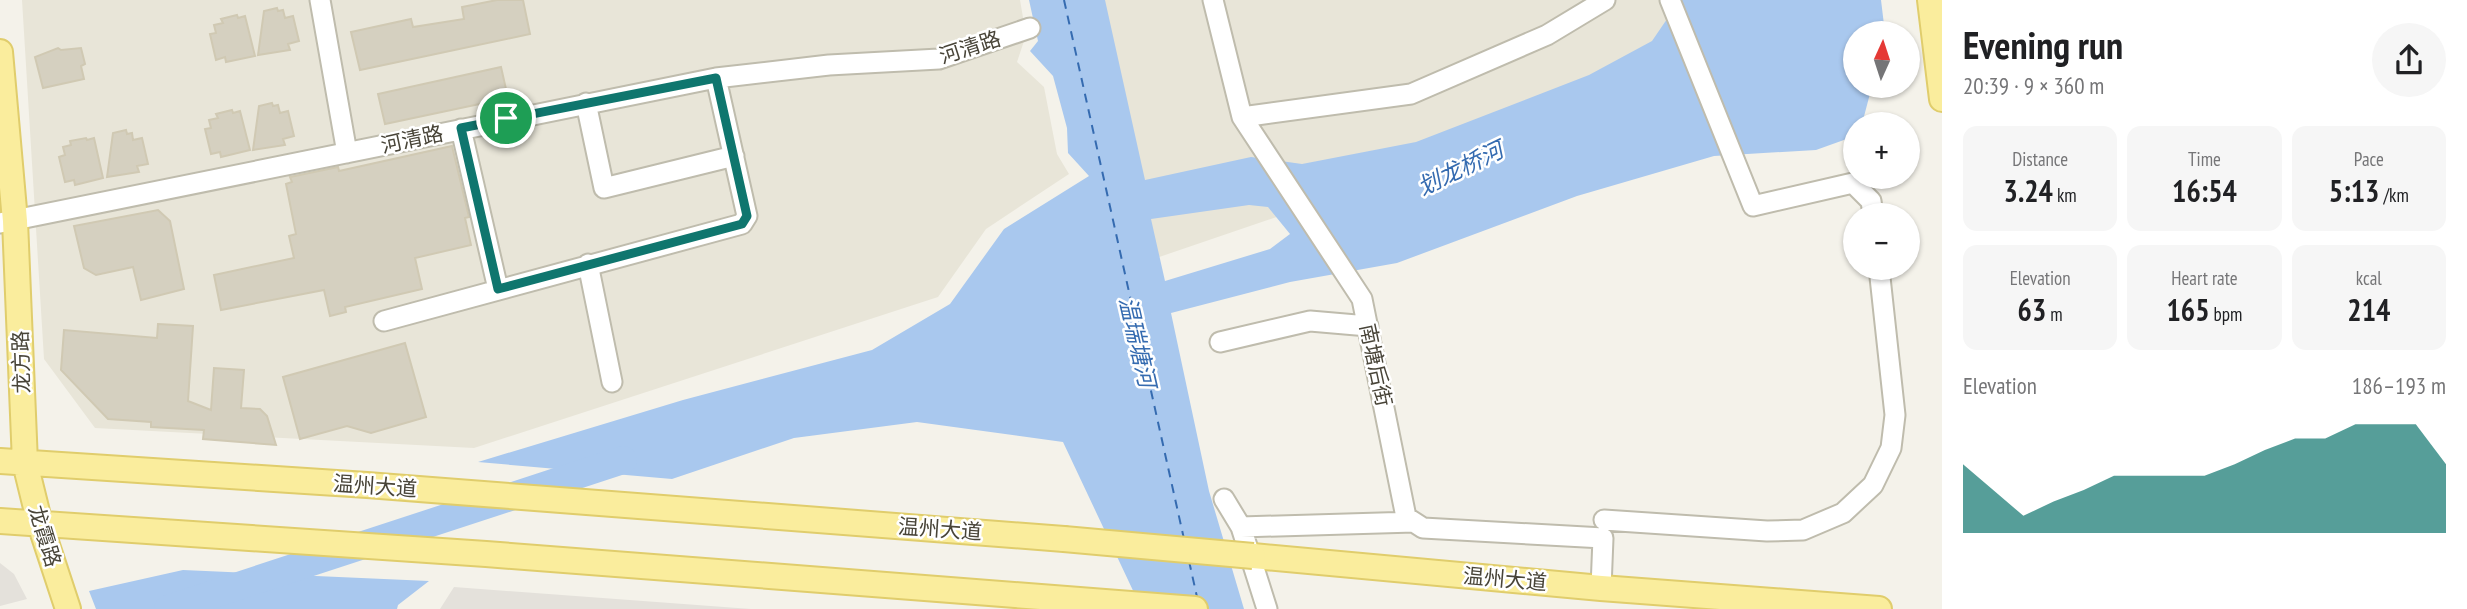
<!DOCTYPE html>
<html lang="en">
<head>
<meta charset="utf-8">
<style>
	:root { --surface:#fff; --page:#f6f6f6; --text:#202124; --muted:#757577; --accent:#0f766e }
	body { margin:0; font-family:"PT Sans Narrow","Noto Sans SC",sans-serif; background:var(--page); color:var(--text); height:100vh; display:flex; flex-direction:column; font-size:26px; white-space:nowrap }
	* { box-sizing:border-box; margin:0 }
	p { font-size:23px; color:var(--muted) }
	.icon { flex:none; width:38px; height:38px; fill:none; stroke:currentColor; stroke-width:2; stroke-linecap:round; stroke-linejoin:round }
	.map { position:relative; flex:1; overflow:hidden }
	.details { display:flex; flex-direction:column; background:var(--surface); width:525px }
	.details>* { flex:none }
	.needle { width:46px; rotate:3deg }
	.fabs { position:absolute; left:1843px; top:21px; display:grid; gap:14px }
	.fabs a { display:grid; place-items:center; width:77px; height:77px; border-radius:50%; background:var(--surface); box-shadow:0 2px 5px #0004; font-size:35px }
	.pin { position:absolute; display:grid; place-items:center; width:60px; height:60px; color:#fff; margin:-30px; border:4px solid #fff; border-radius:50%; box-shadow:0 2px 7px #0007 }
	.round { display:grid; place-items:center; flex:none; width:74px; height:74px; border-radius:37px; background:var(--page) }
	.overview { display:flex; align-items:center; justify-content:space-between; height:119px; padding:0 21px }
	h1 { font-size:38px; font-weight:600; line-height:52px }
	.figures { display:grid; grid-template-columns:repeat(3,1fr); gap:10px; height:119px; padding:7px 21px }
	.figures div { display:grid; align-content:center; border-radius:14px; background:var(--page); text-align:center }
	.figures b { font-size:30px; font-weight:600 }
	.figures small { font-size:19px; font-weight:400 }
	.figures p { font-size:19px }
	.chart { height:196px; padding:14px 21px }
	.chart p { display:flex; justify-content:space-between }
	.chart svg { width:100%; height:126px; margin-top:7px; fill:var(--accent); opacity:.7 }
	main { display:flex; flex:1; min-height:0 }
	.map>svg:first-child { display:block }
	.residential { fill:#e8e5d8 }
	.industrial { fill:#e4e1db }
	.water { fill:#a9c8ee; fill-rule:evenodd }
	.pier { fill:#f4f2ea }
	.lines { fill:none; stroke-linecap:round; stroke-linejoin:round }
	.river { stroke:#a9c8ee; stroke-width:28 }
	.ferry { stroke:#356bb0; stroke-width:2; stroke-dasharray:9 7; stroke-linecap:butt }
	.building { fill:#d5d0c0; stroke:#d0c9b3; stroke-width:2 }
	.minor-casing { stroke:#bfbcad; stroke-width:23 }
	.major-casing { stroke:#e0cd6c; stroke-width:28 }
	.minor { stroke:#fff; stroke-width:19 }
	.major { stroke:#faed9d; stroke-width:24 }
	.major-bridge-casing { stroke:#e0cd6c; stroke-width:28; stroke-linecap:butt }
	.major-bridge { stroke:#faed9d; stroke-width:24 }
	.route-casing { stroke:#fff; stroke-width:14 }
	.route { stroke:#0f766e; stroke-width:9 }
	.labels { text-anchor:middle; dominant-baseline:central; stroke-width:5; stroke-linejoin:round; paint-order:stroke }
	.street-label { font-size:21px; fill:#484438; stroke:#fff }
	.water-label { font-size:23px; font-style:italic; fill:#356bb0; stroke:#fff }
</style>
</head>
<body>
<main>
<div class="map">
<svg width="1942" height="609" viewBox="0 0 1942 609">
	<rect width="100%" height="100%" fill="#f4f2ea"/>
	<path class="residential" d="M22 0H1020L1026 35 1017 62 1044 87 1057 154 1069 174 986 229 938 297 474 448 95 428 44 359Z
		M1068 0H1913L1127 268Z"/>
	<path class="industrial" d="M0 563 14 574 27 599 0 606Z
		M454 587 751 609H440Z"/>
	<path class="water" d="M1029 0H1105L1145 180 1251 157 1302 164 1416 142 1589 75 1652 41 1680 0H1942L1908 33H1855V86H1872L1862 124H1855V136L1816 150 1714 156 1577 196 1397 263 1290 282 1171 313 1209 491 1244 609H1137V599L1063 442 917 422 794 438 672 479 478 462 683 400 872 350 950 304 1004 229 1089 176 1068 153 1067 128 1053 76 1030 51 1038 41ZM1249 205 1268 207 1290 234 1270 249 1165 281 1151 219Z
		M183 570 429 581 398 605 397 609H96L89 591Z"/>
	<path class="pier" d="M1881 0H1942V45L1908 62V33H1885Z"/>
	<g class="lines">
		<path class="river" d="M168 609 623 460"/>
		<path class="ferry" d="M1064 0 1184 539
			M1189 561 1197 597"/>
	</g>
	<path class="building" d="M497 0H523L530 34 360 70 351 32 411 19 413 27 464 19 462 7Z
		M277 8 278 11 283 10 285 18 293 16 299 41 288 44 290 50 258 55 264 11Z
		M237 15 238 18 245 16 255 56 226 62 225 57 216 60 210 34 216 33 214 25 223 23 221 19Z
		M58 48 61 50 81 48 85 64 81 66 84 79 43 88 35 57Z
		M501 67 508 98 385 124 378 94Z
		M272 103 273 106 278 105 280 113 288 111 294 136 283 139 285 145 253 150 259 106Z
		M232 110 233 113 240 111 250 150 221 157 220 152 211 154 205 129 211 128 209 120 218 118 216 114Z
		M126 130 127 134 132 133 133 140 142 138 148 164 137 166 139 172 107 177 113 133Z
		M86 138 87 140 94 138 103 178 75 185 74 180 65 182 59 157 65 155 63 147 71 145 70 141Z
		M452 146 469 217 465 218 471 245 415 258 422 289 345 307 346 312 330 316 324 290 221 310 214 275 294 258 289 236 296 234 286 184 292 182 290 177 338 167 339 171Z
		M158 210 170 221 184 289 141 300 133 267 96 275 84 268 74 226Z
		M158 324 193 326 188 401 211 410 214 368 244 370 241 408 260 409 267 416 276 445 203 439 204 430 151 427V422L108 419 61 370 64 330 157 338Z
		M405 343 426 417 371 433 347 426 300 439 283 377Z"/>
	<g class="lines">
		<g class="minor-casing">
			<path id="minor" d="M320 0 347 153
				M1213 0 1242 117 1362 299 1406 517 1423 528 1603 538 1601 588
				M1670 0 1753 206 1853 183 1871 201 1873 215
				M586 103 604 188 734 156
				M1242 117 1411 94 1547 35 1605 0
				M461 129 498 289
				M0 223 716 78 829 65 939 59 1030 28
				M588 264 612 382
				M384 321 742 224 747 216 716 78
				M1220 342 1310 321 1368 326
				M1224 499 1241 527 1267 609
				M1604 520 1767 531 1803 530 1843 513 1873 485 1891 448 1895 415 1879 268
				M1241 527 1414 522"/>
		</g>
		<g class="major-casing">
			<path id="major" d="M1930 0 1942 99
				M0 52 15 221 25 463 40 524 68 609
				M0 461 367 485 1064 539
				M0 521 486 554 1195 609
				M1253 556 1601 588 1879 609"/>
		</g>
		<use href="#minor" class="minor"/>
		<use href="#major" class="major"/>
		<g class="major-bridge-casing">
			<path id="major-bridge" d="M1064 539 1253 556"/>
		</g>
		<use href="#major-bridge" class="major-bridge"/>
	</g>
	<g class="lines">
		<g class="route-casing">
			<path id="route" d="M716 78 747 216 742 224 498 289 461 128Z"/>
		</g>
		<use href="#route" class="route"/>
	</g>
	<g class="labels">
		<g class="street-label">
			<text transform="translate(970 47) rotate(-18)">河清路</text>
			<text transform="translate(412 139) rotate(-12)">河清路</text>
			<text transform="translate(21 362) rotate(-92)">龙方路</text>
			<text transform="translate(1376 365) rotate(78)">南塘后街</text>
			<text transform="translate(375 486) rotate(4)">温州大道</text>
			<text transform="translate(940 529) rotate(4)">温州大道</text>
			<text transform="translate(45 536) rotate(73)">龙霞路</text>
			<text transform="translate(1505 579) rotate(5)">温州大道</text>
		</g>
		<g class="water-label">
			<text transform="translate(1460 168) rotate(-26)">划龙桥河</text>
			<text transform="translate(1138 342) rotate(77)">温瑞塘河</text>
		</g>
	</g>
</svg>
<div class="fabs">
<a><svg class="needle" viewBox="-14 -14 28 28"><path d="M0-13l5 13h-10z" fill="#e53935"/><path d="M0 13l5-13h-10z" fill="#757577"/></svg></a>
<a>+</a>
<a>−</a>
</div>
<div class="pin" style="left:506px;top:118px;background:#1e9e55"><svg class="icon" aria-label="arrive" viewBox="0 0 24 24"><path d="M6 21V4h12l-3 4 3 4H6"/></svg></div>
</div>
<section class="details">
<div class="overview"><div><h1>Evening run</h1><p>20:39 · 9 × 360 m</p></div><a class="round"><svg class="icon" aria-label="share" viewBox="0 0 24 24"><path d="M12 15V3M7 8l5-5 5 5M5 13v7h14v-7"/></svg></a></div>
<div class="figures">
<div><p>Distance</p><b>3.24<small> km</small></b></div>
<div><p>Time</p><b>16:54</b></div>
<div><p>Pace</p><b>5:13<small> /km</small></b></div>
</div>
<div class="figures">
<div><p>Elevation</p><b>63<small> m</small></b></div>
<div><p>Heart rate</p><b>165<small> bpm</small></b></div>
<div><p>kcal</p><b>214</b></div>
</div>
<div class="chart"><p><span>Elevation</span>186–193 m</p>
<svg viewBox="0 0 160 44" preserveAspectRatio="none"><path d="M0 44V20L10 29L20 38L30 33L40 29L50 24L60 24L70 24L80 24L90 20L100 15L110 11L120 11L130 6L140 6L150 6L160 20V44z"/></svg>
</div>
</section>
</main>
</body>
</html>
